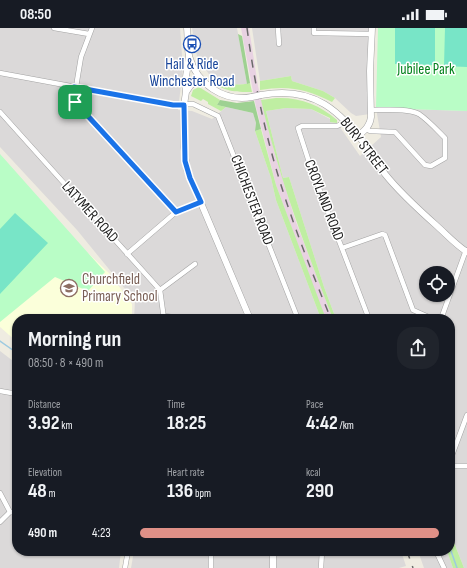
<!DOCTYPE html>
<html lang="en">
<head>
<meta charset="utf-8">
<style>
	:root { --surface:#171b24; --page:#20242c; --text:#f1f3f6; --muted:#9ea1a6; --accent:#df9087 }
	body { margin:0; font-family:"Sofia Sans Condensed",sans-serif; background:var(--page); color:var(--text); height:100vh; display:flex; flex-direction:column; font-size:15px; white-space:nowrap }
	* { box-sizing:border-box; margin:0 }
	p { font-size:13px; color:var(--muted) }
	.icon { flex:none; width:22px; height:22px; fill:none; stroke:currentColor; stroke-width:2; stroke-linecap:round; stroke-linejoin:round }
	.map { position:relative; flex:1; overflow:hidden }
	.side { position:absolute; left:12px; top:286px; width:443px; height:242px; display:flex; flex-direction:column; background:var(--surface); border-radius:16px; box-shadow:0 1px 3px #0004 }
	.side>* { flex:none }
	.fabs { position:absolute; left:419px; top:238px; display:grid; gap:8px }
	.fabs a { display:grid; place-items:center; width:36px; height:36px; border-radius:50%; background:var(--surface); box-shadow:0 1px 3px #0004; font-size:20px }
	.pin { position:absolute; display:grid; place-items:center; width:34px; height:34px; color:#fff; margin:-17px; border-radius:8px; box-shadow:0 2px 6px #0006 }
	.round { display:grid; place-items:center; flex:none; width:42px; height:42px; border-radius:16px; background:var(--page) }
	.overview { display:flex; align-items:center; justify-content:space-between; height:68px; padding:0 16px }
	h1 { font-size:22px; font-weight:700; line-height:30px }
	.metrics { display:grid; grid-template-columns:repeat(3,1fr); gap:6px; height:68px; padding:4px 16px }
	.metrics div { display:grid; align-content:center }
	.metrics b { font-size:20px; font-weight:700 }
	.metrics small { font-size:11px; font-weight:400 }
	.metrics p { font-size:11px }
	ul { padding:0 16px; list-style:none; font-size:13px }
	li { display:grid; grid-template-columns:64px 48px 1fr; align-items:center; height:30px }
	li i { height:10px; border-radius:5px; background:var(--accent) }
	.status { display:flex; justify-content:space-between; align-items:center; height:28px; padding:0 20px; background:var(--surface); direction:ltr }
	.status svg { height:11px; fill:currentColor }
	.map>svg:first-child { display:block }
	.residential { fill:#dbd9d9; fill-rule:evenodd }
	.industrial { fill:#e8d2e2 }
	.education { fill:#fbffda }
	.grass { fill:#bfeea2 }
	.forest { fill:#9ed192 }
	.park { fill:#b9fdc6 }
	.pitch { fill:#78e5c7 }
	.lines { fill:none; stroke-linecap:round; stroke-linejoin:round }
	.stream { stroke:#9ecae0; stroke-width:1.5 }
	.minor-casing { stroke:#a3a3a3; stroke-width:5.5 }
	.tertiary-casing { stroke:#a3a3a3; stroke-width:7 }
	.minor { stroke:#fff; stroke-width:4.5 }
	.tertiary { stroke:#fff; stroke-width:6 }
	.rail { stroke:#6a6a6a; stroke-width:1.5; stroke-dasharray:8 8; stroke-linecap:butt }
	.tertiary-bridge-casing { stroke:#a3a3a3; stroke-width:7; stroke-linecap:butt }
	.tertiary-bridge { stroke:#fff; stroke-width:6 }
	.route-casing { stroke:#fff; stroke-width:8 }
	.route { stroke:#1a73e8; stroke-width:5 }
	.labels { text-anchor:middle; dominant-baseline:central; stroke-width:3; stroke-linejoin:round; paint-order:stroke }
	.transit-label { font-size:15px; fill:#164399; stroke:#fff }
	.park-label { font-size:15px; fill:#03821c; stroke:#fff }
	.street-label { font-size:15px; fill:#1c1c1c; stroke:#fff }
	.education-label { font-size:15px; fill:#785e54; stroke:#fff; text-anchor:start }
</style>
</head>
<body>
<div class="status"><b>08:50</b><svg viewBox="0 0 49 12"><path d="M0 12V9h3v3zM5 12V6h3v6zM10 12V3h3v9zM15 12V0h3v12zM26 1h20v11H26zM47 4h2v5h-2z"/></svg></div>
<div class="map">
<svg width="467" height="540" viewBox="0 0 467 540">
	<rect width="100%" height="100%" fill="#efece1"/>
	<path class="residential" d="M0 0H180L183 41 178 82 192 83 212 91 226 79 253 85 256 95 255 103 271 150 276 172 321 291H134L135 273 77 202 0 119Z
		M192 0H237L247 56 231 57 220 54 211 49 197 29Z
		M252 0H372L370 86 356 88 351 85 335 70 323 63 292 53 291 48 260 53Z
		M286 80 311 81 330 91V94L337 95 360 128 381 109 376 80 467 83V540H464L450 504V291H336L324 259 289 149 283 150 266 83ZM426 245H448V267H426Z
		M0 323 17 336V523H121L119 540H0Z
		M134 523H401L406 538 399 540H131Z
		M418 523H447L453 540H424Z"/>
	<path class="industrial" d="M241 0H249L258 58 274 123 296 194 333 291H325L276 157 256 79Z"/>
	<path class="education" d="M70 208 109 245 132 276V291H17V314L0 299V278Z"/>
	<path class="grass" d="M291 48 292 53 323 63 335 70 332 74C307 61 288 57 260 62V53Z
		M211 49C224 57 236 58 250 55L252 64C234 64 225 64 209 52Z
		M199 59 220 72 217 77 226 79 221 83 208 76V74L203 71 201 73 191 68 193 62Z
		M276 70C300 69 320 77 337 92V95L330 94V90L311 81 286 80 266 83 283 150 289 149 324 259 336 291H333C305 219 278 147 261 72Z
		M261 101 276 157 326 291H321L276 172 271 150 255 103Z
		M450 512H453L464 540H453L447 523H450Z"/>
	<path class="forest" d="M238 6 242 8 250 55 247 56Z
		M220 72 237 75 254 73 261 101 255 103 256 95 253 85 217 77Z"/>
	<path class="park" d="M378 0H467V83L376 80Z
		M0 126 105 244 88 263 55 249 0 294Z"/>
	<path class="pitch" d="M395 0H435V37L395 36Z
		M445 0H467V39L444 38Z
		M15 185 48 215 0 266V201Z"/>
	<g class="lines">
		<path class="stream" d="M0 313 17 325
			M450 520 457 540"/>
		<g class="minor-casing">
			<path id="minor" d="M54 0 89 6
				M278 0 279 16
				M314 0V5L372 6
				M0 45 173 77 193 76 218 88 298 291
				M74 59 73 66 75 74 176 184
				M76 59 81 29 92 0
				M0 84 160 262 164 291
				M346 94 337 98H302L298 100 310 137 369 291
				M366 101 370 103 395 104 425 137 431 138 445 130V110C437 102 428 92 419 86 408 80 384 82 371 82
				M342 220 382 206 385 207 413 282 433 291
				M127 226 176 184 201 174
				M160 262 195 236
				M164 288 191 291
				M441 291 466 222
				M0 363 17 366
				M450 438H467
				M451 438V430L467 387
				M0 465 10 484
				M0 494 10 484 17 485
				M436 523 444 540
				M125 540 128 523
				M211 540V523
				M321 540 322 523"/>
		</g>
		<g class="tertiary-casing">
			<path id="tertiary" d="M187 0C188 9 187 19 189 28 197 56 223 74 252 69
				M189 27 185 56 186 64 184 77V119L187 142 250 291
				M186 64 190 58 200 50
				M261 67C314 57 341 83 370 123 375 131 380 139 385 146 400 165 419 182 437 198 447 207 456 217 467 224
				M358 108C365 102 370 98 371 89L370 43 372 0
				M273 540V523"/>
		</g>
		<use href="#minor" class="minor"/>
		<use href="#tertiary" class="tertiary"/>
		<path class="rail" d="M247 0C254 53 265 106 281 157 295 202 313 247 331 291
			M407 523 413 540"/>
		<g class="tertiary-bridge-casing">
			<path id="tertiary-bridge" d="M252 69 261 67"/>
		</g>
		<use href="#tertiary-bridge" class="tertiary-bridge"/>
	</g>
	<g class="lines">
		<g class="route-casing">
			<path id="route" d="M74 59 173 77H184L185 133 190 150 201 174 176 184 75 74 73 66Z"/>
		</g>
		<use href="#route" class="route"/>
	</g>
	<defs>
		<g id="bus-ring" transform="scale(0.9)"><circle r="9.5" fill="#fff" stroke="#1a4fb4" stroke-width="1.5"/><path d="M-5-6H5V4H4V6H2V4H-2V6H-4V4H-5ZM-3.5-4V0h7V-4ZM-3.5 1.2v1.5H-2V1.2ZM2 1.2v1.5H3.5V1.2Z" fill="#1a4fb4"/></g>
		<g id="school-ring" transform="scale(0.9)"><circle r="9.5" fill="#fff" stroke="#8d6e63" stroke-width="1.5"/><path d="M0-5L7-2L0 1L-7-2ZM-4 1L0 2.5L4 1V4Q0 6-4 4Z" fill="#8d6e63"/></g>
	</defs>
	<g fill-rule="evenodd">
		<use href="#bus-ring" x="192" y="16"/>
		<use href="#school-ring" x="69" y="260"/>
	</g>
	<g class="labels">
		<g class="transit-label">
			<text x="192" y="36">Hail &amp; Ride<tspan x="192" dy="17">Winchester Road</tspan></text>
		</g>
		<g class="park-label">
			<text x="426" y="41">Jubilee Park</text>
		</g>
		<g class="street-label">
			<text transform="translate(364 118) rotate(52)">BURY STREET</text>
			<text transform="translate(252 172) rotate(69)">CHICHESTER ROAD</text>
			<text transform="translate(324 172) rotate(69)">CROYLAND ROAD</text>
			<text transform="translate(90 184) rotate(48)">LATYMER ROAD</text>
		</g>
		<g class="education-label">
			<text x="82" y="251">Churchfield<tspan x="82" dy="17">Primary School</tspan></text>
		</g>
	</g>
</svg>
<div class="fabs">
<a><svg class="icon" aria-label="locate" viewBox="0 0 24 24"><circle cx="12" cy="12" r="6"/><path d="M12 2v4M12 18v4M2 12h4M18 12h4"/></svg></a>
</div>
<div class="pin" style="left:75px;top:74px;background:#1e9e55"><svg class="icon" aria-label="arrive" viewBox="0 0 24 24"><path d="M6 21V4h12l-3 4 3 4H6"/></svg></div>
<section class="side">
<div class="overview"><div><h1>Morning run</h1><p>08:50 · 8 × 490 m</p></div><a class="round"><svg class="icon" aria-label="share" viewBox="0 0 24 24"><path d="M12 15V3M7 8l5-5 5 5M5 13v7h14v-7"/></svg></a></div>
<div class="metrics">
<div><p>Distance</p><b>3.92<small> km</small></b></div>
<div><p>Time</p><b>18:25</b></div>
<div><p>Pace</p><b>4:42<small> /km</small></b></div>
</div>
<div class="metrics">
<div><p>Elevation</p><b>48<small> m</small></b></div>
<div><p>Heart rate</p><b>136<small> bpm</small></b></div>
<div><p>kcal</p><b>290</b></div>
</div>
<ul>
<li><b>490 m</b>4:23<i style="width:100%"></i></li>
</ul>
</section>
</div>
</body>
</html>
